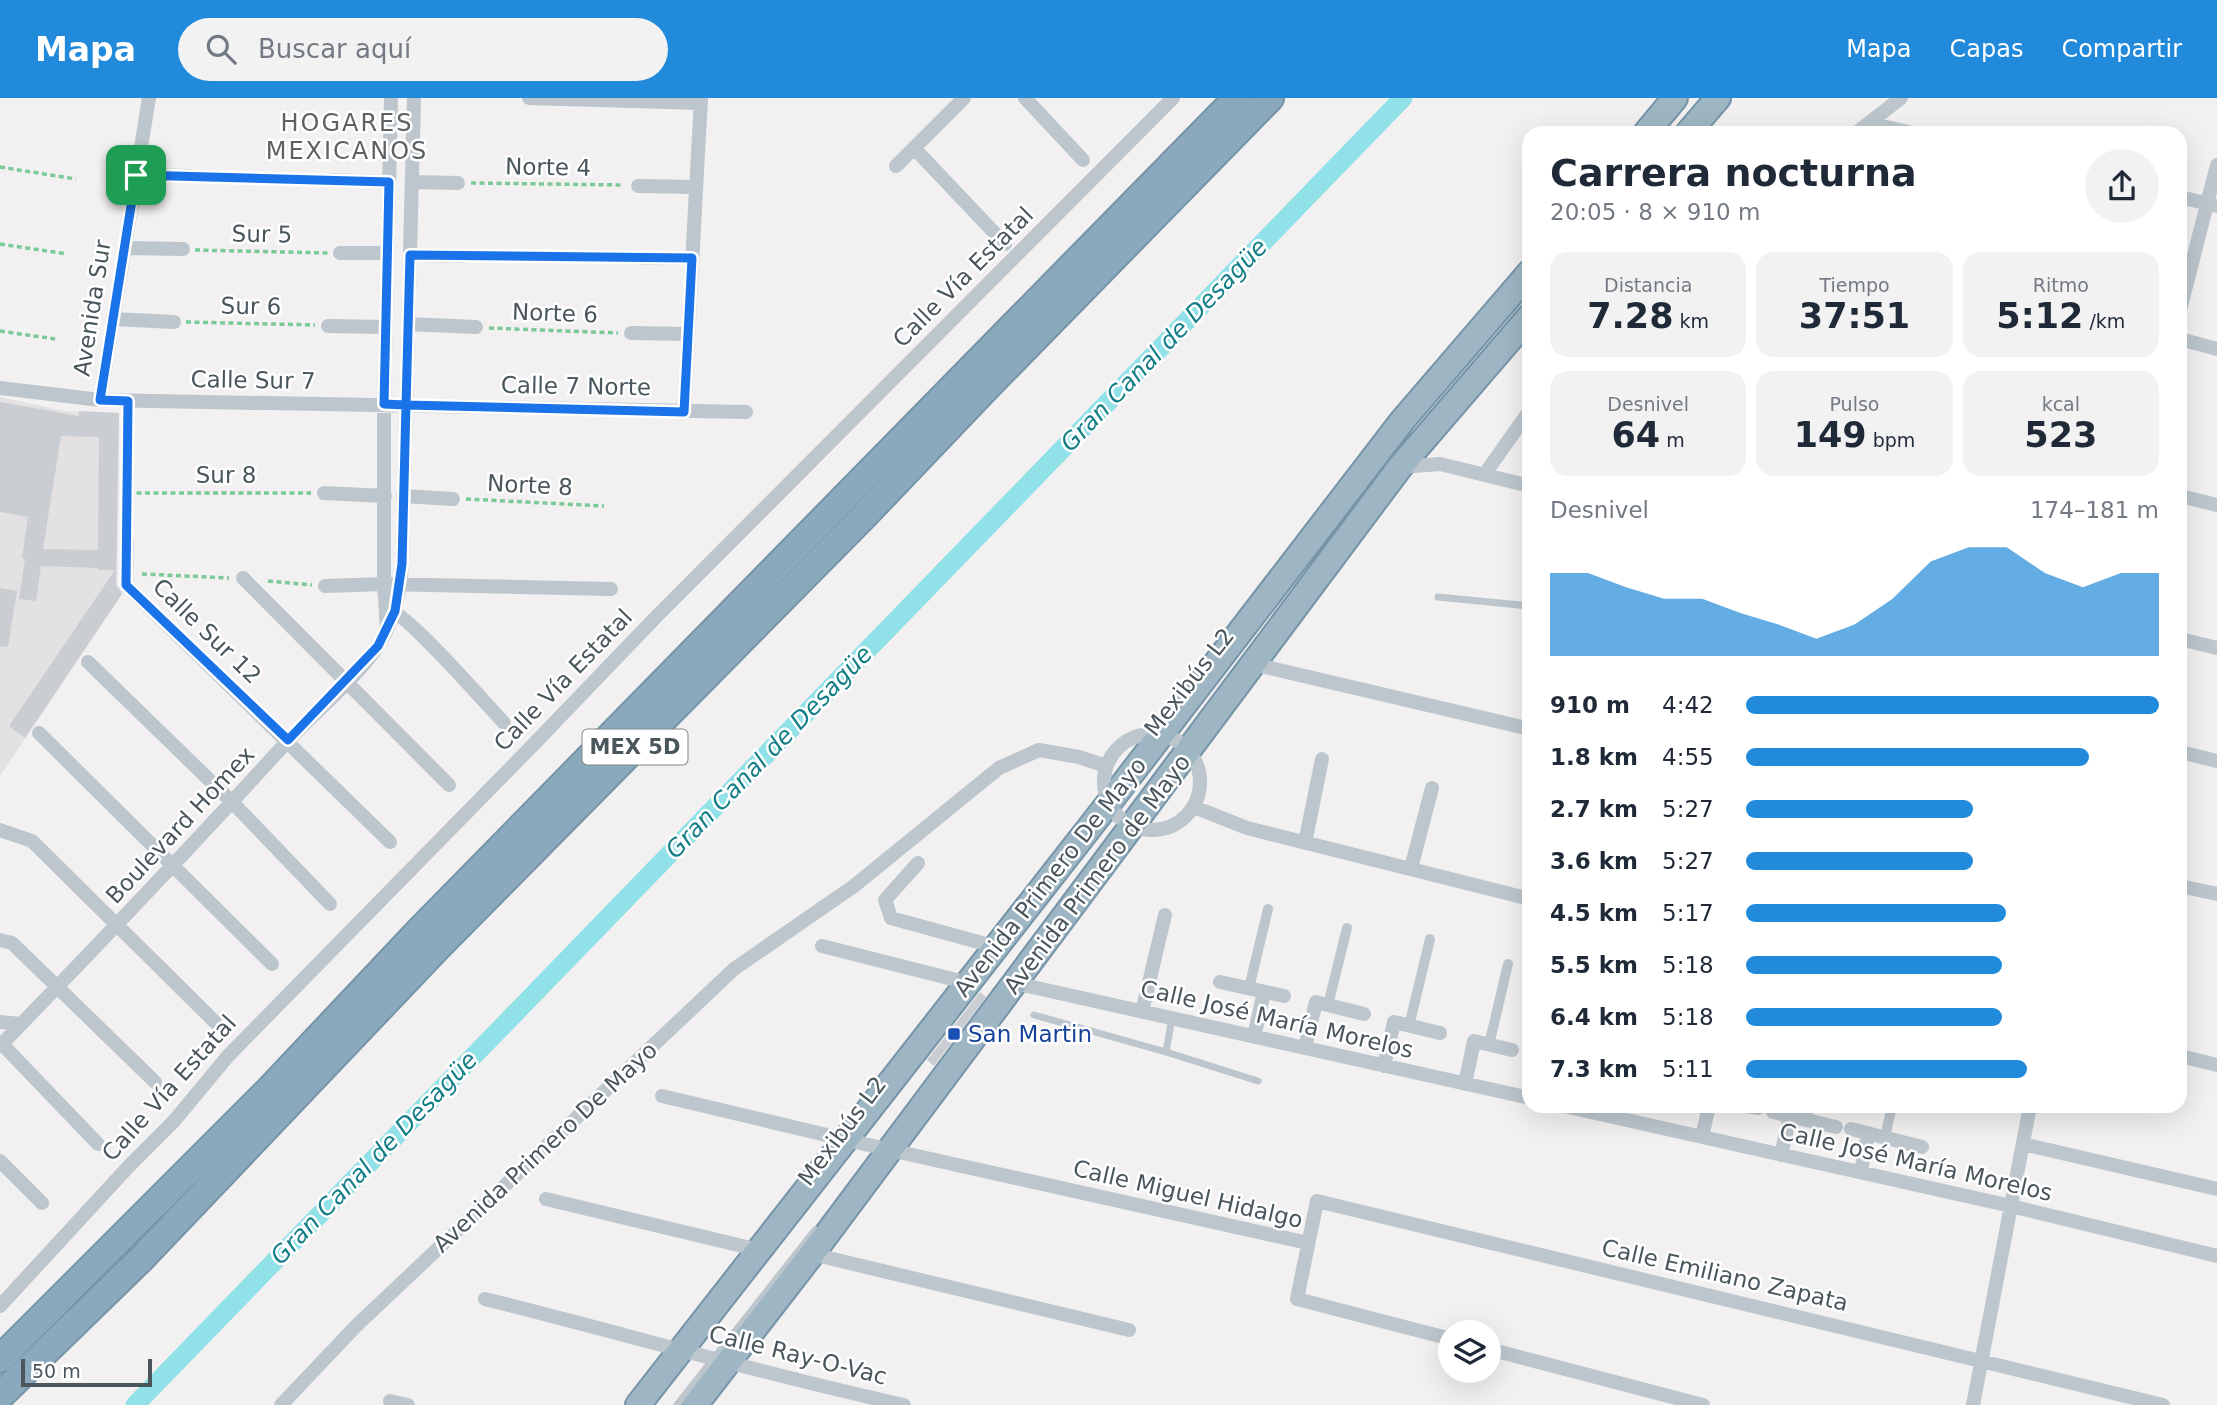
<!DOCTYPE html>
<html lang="es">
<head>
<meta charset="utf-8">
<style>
	:root { --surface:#fff; --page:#f2f2f3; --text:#1f2937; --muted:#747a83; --accent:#228ada }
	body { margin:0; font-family:"DejaVu Sans",sans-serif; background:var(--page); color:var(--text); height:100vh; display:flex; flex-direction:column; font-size:26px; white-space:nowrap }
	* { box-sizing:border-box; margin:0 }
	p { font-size:23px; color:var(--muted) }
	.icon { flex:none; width:38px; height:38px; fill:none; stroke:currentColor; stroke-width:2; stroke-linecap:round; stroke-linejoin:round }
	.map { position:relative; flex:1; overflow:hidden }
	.panel { position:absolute; left:1522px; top:28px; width:665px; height:987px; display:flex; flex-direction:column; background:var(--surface); border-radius:21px; box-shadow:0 7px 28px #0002 }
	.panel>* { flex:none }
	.tools { position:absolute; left:1438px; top:1222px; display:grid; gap:14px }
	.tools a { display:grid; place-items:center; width:63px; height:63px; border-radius:50%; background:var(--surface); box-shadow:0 7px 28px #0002; font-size:35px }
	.scale { position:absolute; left:21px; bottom:18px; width:131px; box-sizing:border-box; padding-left:7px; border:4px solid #49565c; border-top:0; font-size:19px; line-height:24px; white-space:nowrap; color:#49565c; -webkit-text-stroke:5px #fff; paint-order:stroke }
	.pin { position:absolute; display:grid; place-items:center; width:60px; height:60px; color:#fff; margin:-30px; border-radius:14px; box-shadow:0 4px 10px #0006 }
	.round { display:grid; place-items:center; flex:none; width:74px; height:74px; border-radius:37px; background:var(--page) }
	.headline { display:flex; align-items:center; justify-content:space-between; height:119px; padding:0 28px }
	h1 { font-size:38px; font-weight:800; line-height:52px }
	.metrics { display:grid; grid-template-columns:repeat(3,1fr); gap:10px; height:119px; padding:7px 28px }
	.metrics div { display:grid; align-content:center; border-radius:18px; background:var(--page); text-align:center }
	.metrics b { font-size:35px; font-weight:800 }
	.metrics small { font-size:19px; font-weight:400 }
	.metrics p { font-size:19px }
	.chart { height:196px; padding:14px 28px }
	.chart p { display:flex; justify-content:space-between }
	.chart svg { width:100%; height:126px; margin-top:7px; fill:var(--accent); opacity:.7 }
	ul { padding:0 28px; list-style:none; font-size:23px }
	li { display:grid; grid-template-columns:112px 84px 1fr; align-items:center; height:52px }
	li i { height:18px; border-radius:9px; background:var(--accent) }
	header { display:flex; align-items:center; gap:42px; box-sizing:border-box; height:98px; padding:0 35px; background:var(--accent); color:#fff }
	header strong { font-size:33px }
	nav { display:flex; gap:38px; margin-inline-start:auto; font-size:24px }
	.search { width:490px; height:63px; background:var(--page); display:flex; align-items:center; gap:18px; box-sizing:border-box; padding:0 24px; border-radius:38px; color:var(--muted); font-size:26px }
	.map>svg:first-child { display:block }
	.education { fill:#e3e1e1 }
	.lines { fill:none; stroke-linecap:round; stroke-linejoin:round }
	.canal { stroke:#90e1e8; stroke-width:19 }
	.building { fill:#caced2; fill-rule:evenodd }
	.trunk-casing { stroke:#7594a8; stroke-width:28 }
	.motorway-casing { stroke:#7594a8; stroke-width:30 }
	.path { stroke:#7aca98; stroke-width:3.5; stroke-dasharray:5 3.5; stroke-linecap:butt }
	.service { stroke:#bcc6cc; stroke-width:7 }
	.pedestrian { stroke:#bcc6cc; stroke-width:10 }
	.minor { stroke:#bcc6cc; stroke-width:14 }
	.trunk { stroke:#9eb6c4; stroke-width:24 }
	.motorway { stroke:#8aa9bc; stroke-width:26 }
	.route-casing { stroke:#fff; stroke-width:14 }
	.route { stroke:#1a73e8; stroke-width:9 }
	.transit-dot { fill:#1a4fb4; stroke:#fff; stroke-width:2.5 }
	.labels { text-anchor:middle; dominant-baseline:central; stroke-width:5; stroke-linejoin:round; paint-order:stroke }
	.shield { fill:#fff; stroke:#80898d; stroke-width:2 }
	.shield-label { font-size:21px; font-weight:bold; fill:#49565c }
	.street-label { font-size:23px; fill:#49565c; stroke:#fff }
	.transit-label { font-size:23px; fill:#164399; stroke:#fff; text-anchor:start }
	.neighbourhood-label { font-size:24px; letter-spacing:2px; fill:#5d6164; stroke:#fff }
	.water-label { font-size:24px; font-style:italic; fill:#137e87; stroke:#fff }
</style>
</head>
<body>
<header>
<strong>Mapa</strong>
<div class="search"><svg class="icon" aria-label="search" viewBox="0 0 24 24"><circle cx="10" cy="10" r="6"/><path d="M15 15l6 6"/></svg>Buscar aquí</div>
<nav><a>Mapa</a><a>Capas</a><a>Compartir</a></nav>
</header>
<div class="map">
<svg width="2217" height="1307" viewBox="0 0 2217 1307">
	<rect width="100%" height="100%" fill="#f2f0f0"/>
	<path class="education" d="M0 299 65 313 119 315 117 488 124 493 0 678Z"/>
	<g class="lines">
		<path class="canal" d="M135 1307 1403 0"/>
	</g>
	<path class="building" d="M0 304 79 318V313L119 315 116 487 122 496 25 640 9 628 115 472H98V470L41 468 36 503 19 501 25 461 22 460 28 419 0 414ZM61 338 99 339 98 452 43 451Z
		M0 490 17 493 8 549 0 548Z
		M980 894 986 899 934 968 927 962Z"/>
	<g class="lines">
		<g class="trunk-casing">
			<path id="trunk" d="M1646 35 1675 0
				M1688 35 1718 0
				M638 1307 1108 706 1402 323 1530 174
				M695 1307 812 1156 1400 369 1530 218"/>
		</g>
		<g class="motorway-casing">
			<path id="motorway" d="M0 1261 268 993 419 833 1237 0
				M0 1298 142 1160 438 849 864 418 991 285 1270 0"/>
		</g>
		<path class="path" d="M0 69 76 81
			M203 78 317 82
			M471 85 624 87
			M0 146 67 156
			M195 152 328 155
			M477 159 627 160
			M186 224 315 227
			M489 230 618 235
			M0 233 55 241
			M128 395H311
			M466 401 604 408
			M127 430 128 316
			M142 476 229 480
			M268 483 312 487"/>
		<path class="service" d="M1438 499 1530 508
			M1034 917 1166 954 1172 920
			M1166 954 1258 983
			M677 1307 815 1132"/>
		<path class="pedestrian" d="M1249 890 1268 811
			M1328 907 1347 830
			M1409 928 1430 841
			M1489 947 1508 866
			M1806 1022 1809 1008
			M1885 1039 1892 1008"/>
		<path class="minor" d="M529 0 701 5
			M1025 0 1083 62
			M1870 25 1912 35
			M1856 35 1901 0
			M914 50 1005 146
			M896 68 964 0
			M136 77 190 78
			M330 82 389 84
			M412 84 458 85
			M638 88 696 89
			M2180 99 2217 108
			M125 150 183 151
			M340 155H387
			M410 157 464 158
			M641 160H692
			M2180 212 2217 67
			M113 221 174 224
			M408 226 476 229
			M328 228 386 229
			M631 235 688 236
			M2180 241 2217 251
			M0 290 100 302 746 314
			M100 302 149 0
			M684 314 701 0
			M1400 369 1440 366 1530 388
			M1484 377 1530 312
			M324 395 385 398
			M403 398 453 401
			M2180 398 2217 407
			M127 443 126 487 390 744
			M243 480 449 687
			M325 488 384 486 611 491
			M389 512C406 514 487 607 504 625
			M387 530 384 486V306L391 0
			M2180 541 2217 550
			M88 564 232 704 330 806
			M1253 566 1530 631
			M39 635 272 866
			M1104 684a48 48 0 1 1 96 0a48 48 0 1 1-96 0Z
			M2180 654 2217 663
			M1194 709 1247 730 1530 801
			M0 732 32 743 215 924
			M1305 745 1322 661
			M918 765 885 802 891 820 982 845 992 853
			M1411 770 1432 690
			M2180 788 2217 796
			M0 842 12 845 155 984
			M822 848 968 885
			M1220 884 1284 898
			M1014 885 1530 1000
			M1142 914 1165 817
			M0 924 21 926
			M1254 939 1264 894
			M2 946 98 1046
			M0 948C96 849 191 749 284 647 313 615 357 581 379 546 395 521 400 494 402 466L414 0
			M1305 950 1316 904 1364 916
			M2180 958 2217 967
			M1384 968 1394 924 1440 935
			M1465 986 1474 943 1512 952
			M662 998 890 1052 1308 1145
			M1564 1008 2011 1108 2217 1158
			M1747 1008 1758 1010
			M1773 1014 1836 1029
			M1851 1031 1922 1049
			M1702 1039 1709 1008
			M2023 1046 2217 1091
			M1781 1057 1790 1018
			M0 1063 42 1105
			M1861 1074 1868 1035
			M546 1101 759 1152
			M812 1156 1129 1232
			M485 1201C625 1236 763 1276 904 1307
			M0 1208 129 1068 174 1023 228 958 532 648 655 520 1173 0
			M1451 1241 1297 1201 1317 1103 2163 1307
			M1489 1251 1703 1307
			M390 1303 408 1307
			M281 1307 356 1228 734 871 854 788 999 670 1039 652 1079 659 1106 668
			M1973 1307 2030 1008"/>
		<use href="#trunk" class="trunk"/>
		<use href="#motorway" class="motorway"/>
	</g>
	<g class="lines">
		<g class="route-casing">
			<path id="route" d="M136 77 100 302 128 303 126 487 288 642 378 548 395 513 402 466 406 307 684 314 692 160 410 157 406 307 384 306 389 84 136 77"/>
		</g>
		<use href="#route" class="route"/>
	</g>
	<rect class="transit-dot" x="947" y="929" width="14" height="14" rx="3.5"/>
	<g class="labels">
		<rect class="shield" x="582.5" y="631.5" width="105" height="35" rx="5"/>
		<g class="shield-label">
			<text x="635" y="649">MEX 5D</text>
		</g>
		<g class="street-label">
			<text transform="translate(548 69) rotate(1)">Norte 4</text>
			<text transform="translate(262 136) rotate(1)">Sur 5</text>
			<text transform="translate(963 179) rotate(-45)">Calle Vía Estatal</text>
			<text transform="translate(251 208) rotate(1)">Sur 6</text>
			<text transform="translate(92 210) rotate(-81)">Avenida Sur</text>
			<text transform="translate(555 215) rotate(2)">Norte 6</text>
			<text transform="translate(253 282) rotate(1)">Calle Sur 7</text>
			<text transform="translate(576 288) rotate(1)">Calle 7 Norte</text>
			<text x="226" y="377">Sur 8</text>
			<text transform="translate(530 387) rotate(3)">Norte 8</text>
			<text transform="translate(207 533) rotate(44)">Calle Sur 12</text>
			<text transform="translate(563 582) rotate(-46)">Calle Vía Estatal</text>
			<text transform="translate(1189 584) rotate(-52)">Mexibús L2</text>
			<text transform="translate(180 727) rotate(-47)">Boulevard Homex</text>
			<text transform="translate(1097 776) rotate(-53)">Avenida Primero de Mayo</text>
			<text transform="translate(1050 779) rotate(-52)">Avenida Primero De Mayo</text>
			<text transform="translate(1277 921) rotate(13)">Calle José María Morelos</text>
			<text transform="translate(169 990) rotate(-48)">Calle Vía Estatal</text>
			<text transform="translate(842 1033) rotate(-53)">Mexibús L2</text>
			<text transform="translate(545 1049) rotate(-43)">Avenida Primero De Mayo</text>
			<text transform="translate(1916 1064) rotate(13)">Calle José María Morelos</text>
			<text transform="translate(1188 1096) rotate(13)">Calle Miguel Hidalgo</text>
			<text transform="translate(1725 1177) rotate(13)">Calle Emiliano Zapata</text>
			<text transform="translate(798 1257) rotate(14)">Calle Ray-O-Vac</text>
		</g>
		<g class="transit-label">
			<text x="968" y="936">San Martin</text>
		</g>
		<g class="neighbourhood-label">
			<text x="347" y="25">HOGARES<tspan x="347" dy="28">MEXICANOS</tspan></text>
		</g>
		<g class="water-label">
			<text transform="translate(1164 247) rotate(-46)">Gran Canal de Desagüe</text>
			<text transform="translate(769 654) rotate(-46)">Gran Canal de Desagüe</text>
			<text transform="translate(374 1060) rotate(-46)">Gran Canal de Desagüe</text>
		</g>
	</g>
</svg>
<div class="tools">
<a><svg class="icon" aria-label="layers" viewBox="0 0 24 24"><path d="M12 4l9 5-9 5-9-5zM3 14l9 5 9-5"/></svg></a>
</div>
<div class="scale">50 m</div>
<div class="pin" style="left:136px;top:77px;background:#1e9e55"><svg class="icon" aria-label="arrive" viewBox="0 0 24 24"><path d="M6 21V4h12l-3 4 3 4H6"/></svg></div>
<section class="panel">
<div class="headline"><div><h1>Carrera nocturna</h1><p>20:05 · 8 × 910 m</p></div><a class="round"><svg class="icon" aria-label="share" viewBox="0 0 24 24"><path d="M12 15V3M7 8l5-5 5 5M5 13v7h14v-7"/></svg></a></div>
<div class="metrics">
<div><p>Distancia</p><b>7.28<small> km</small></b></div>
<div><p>Tiempo</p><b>37:51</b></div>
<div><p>Ritmo</p><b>5:12<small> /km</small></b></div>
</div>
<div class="metrics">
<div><p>Desnivel</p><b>64<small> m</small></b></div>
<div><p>Pulso</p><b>149<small> bpm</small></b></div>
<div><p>kcal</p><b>523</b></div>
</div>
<div class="chart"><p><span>Desnivel</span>174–181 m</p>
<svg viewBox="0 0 160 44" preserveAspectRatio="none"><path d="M0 44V15L10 15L20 20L30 24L40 24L50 29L60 33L70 38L80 33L90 24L100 11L110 6L120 6L130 15L140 20L150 15L160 15V44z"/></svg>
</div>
<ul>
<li><b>910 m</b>4:42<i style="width:100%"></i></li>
<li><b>1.8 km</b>4:55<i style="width:83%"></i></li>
<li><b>2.7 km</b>5:27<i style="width:55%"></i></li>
<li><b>3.6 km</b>5:27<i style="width:55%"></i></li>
<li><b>4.5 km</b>5:17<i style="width:63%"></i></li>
<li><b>5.5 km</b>5:18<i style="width:62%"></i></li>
<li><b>6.4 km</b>5:18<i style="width:62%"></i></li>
<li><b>7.3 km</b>5:11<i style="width:68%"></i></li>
</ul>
</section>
</div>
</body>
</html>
